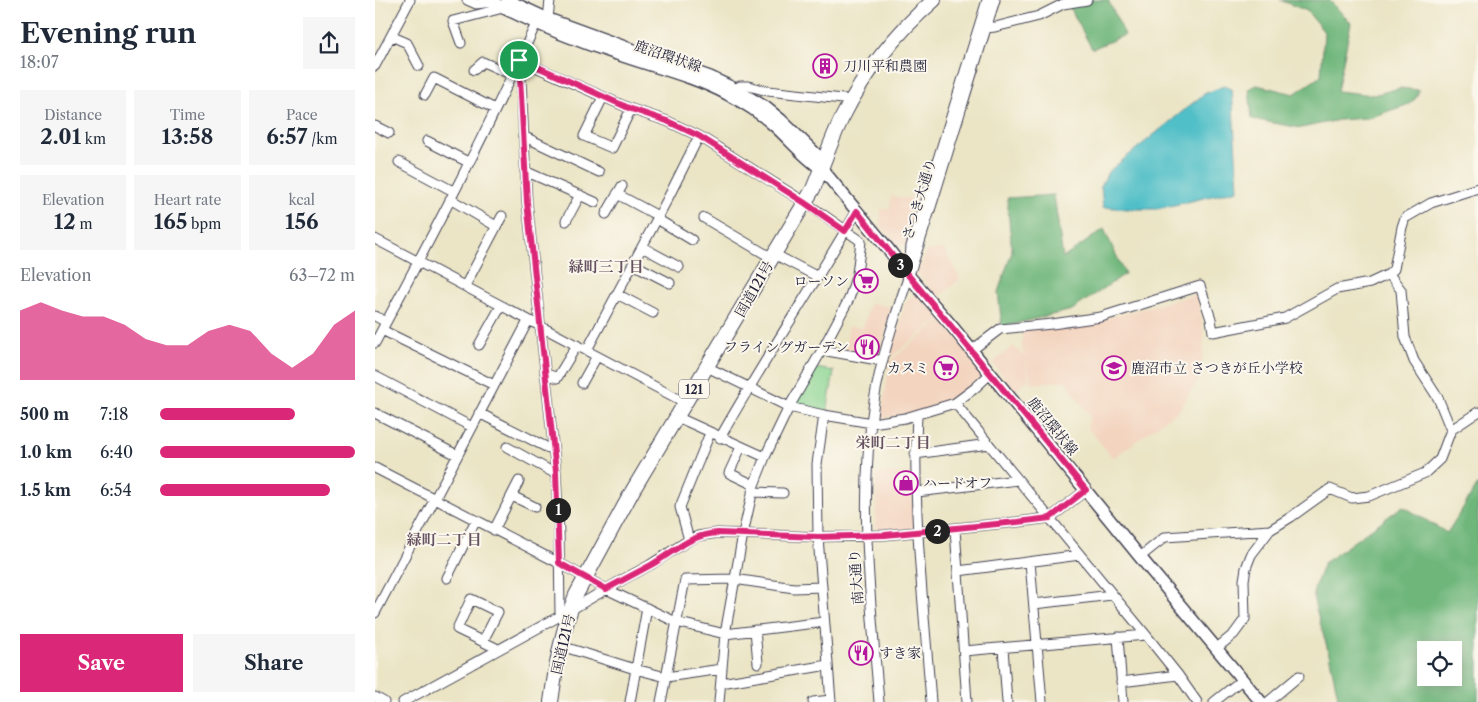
<!DOCTYPE html>
<html lang="en">
<head>
<meta charset="utf-8">
<style>
	:root { --surface:#fff; --page:#f6f6f7; --text:#1f2937; --muted:#747a83; --accent:#db2777 }
	body { margin:0; font-family:"Libre Caslon Text","Noto Serif JP",serif; background:var(--page); color:var(--text); height:100vh; display:flex; flex-direction:column; font-size:19px; white-space:nowrap }
	* { box-sizing:border-box; margin:0 }
	p { font-size:16px; color:var(--muted) }
	.icon { flex:none; width:28px; height:28px; fill:none; stroke:currentColor; stroke-width:2; stroke-linecap:round; stroke-linejoin:round }
	.map { position:relative; flex:1; overflow:hidden }
	.drawer { display:flex; flex-direction:column; background:var(--surface); width:375px }
	.drawer>* { flex:none }
	.controls { position:absolute; left:1042px; top:641px; display:grid; gap:10px }
	.controls a { display:grid; place-items:center; width:45px; height:45px; border-radius:0px; background:var(--surface); box-shadow:0 2px 12px #0003; font-size:25px }
	.pin { position:absolute; display:grid; place-items:center; width:42px; height:42px; color:#fff; margin:-21px; border:2px solid #fff; border-radius:50%; box-shadow:0 1px 5px #0007 }
	.km { position:absolute; width:25px; height:25px; margin:-12px; border-radius:50%; background:#222; color:#fff; font-size:14px; line-height:25px; text-align:center }
	.round { display:grid; place-items:center; flex:none; width:52px; height:52px; border-radius:0px; background:var(--page) }
	.head { display:flex; align-items:center; justify-content:space-between; height:85px; padding:0 20px }
	h1 { font-size:28px; font-weight:800; line-height:38px }
	.figures { display:grid; grid-template-columns:repeat(3,1fr); gap:8px; height:85px; padding:5px 20px }
	.figures div { display:grid; align-content:center; border-radius:0px; background:var(--page); text-align:center }
	.figures b { font-size:21px; font-weight:800 }
	.figures small { font-size:14px; font-weight:400 }
	.figures p { font-size:14px }
	.chart { height:140px; padding:10px 20px }
	.chart p { display:flex; justify-content:space-between }
	.chart svg { width:100%; height:90px; margin-top:5px; fill:var(--accent); opacity:.7 }
	.primary-button { display:flex; gap:10px; margin-top:auto; padding:10px 20px }
	.primary-button a { flex:1; height:58px; border-radius:0px; background:var(--accent); color:#fff; font-size:20px; font-weight:800; line-height:58px; text-align:center }
	.primary-button a+a { background:var(--page); color:var(--text) }
	ul { padding:0 20px; list-style:none; font-size:16px }
	li { display:grid; grid-template-columns:80px 60px 1fr; align-items:center; height:38px }
	li i { height:12px; border-radius:6px; background:var(--accent) }
	main { display:flex; flex:1; min-height:0 }
	.map>svg:first-child { display:block }
	.built { fill:#f3d4bf }
	.green { fill:#89d490; stroke:#567b66 }
	.forest { fill:#6eb67a; stroke:#486c5a; fill-rule:evenodd }
	.water { fill:#51bfc7; stroke:#3a7081 }
	.lines { fill:none; stroke-linecap:round; stroke-linejoin:round }
	.minor-casing { stroke:#403f50; stroke-width:11 }
	.major-casing { stroke:#403f50; stroke-width:14 }
	.highway-casing { stroke:#403f50; stroke-width:16 }
	.minor { stroke:#fff; stroke-width:9 }
	.major { stroke:#fff; stroke-width:11 }
	.highway { stroke:#fff; stroke-width:14 }
	.route-casing { stroke:#fff; stroke-width:10 }
	.route { stroke:#db2777; stroke-width:6 }
	.labels { text-anchor:middle; dominant-baseline:central; stroke-width:4; stroke-linejoin:round; paint-order:stroke }
	.shield { fill:#fbf7ec; stroke:#636270; stroke-width:1 }
	.shield-label { font-size:12px; font-weight:bold; fill:#22223b }
	.street-label { font-size:14px; fill:#22223b; stroke:#fbf7ec }
	.poi-label { font-size:14px; fill:#22223b; stroke:#fbf7ec; text-anchor:start }
	.neighbourhood-label { font-size:15px; font-weight:bold; fill:#665362; stroke:#fbf7ec }
</style>
</head>
<body>
<main>
<section class="drawer">
<div class="head"><div><h1>Evening run</h1><p>18:07</p></div><a class="round"><svg class="icon" aria-label="share" viewBox="0 0 24 24"><path d="M12 15V3M7 8l5-5 5 5M5 13v7h14v-7"/></svg></a></div>
<div class="figures">
<div><p>Distance</p><b>2.01<small> km</small></b></div>
<div><p>Time</p><b>13:58</b></div>
<div><p>Pace</p><b>6:57<small> /km</small></b></div>
</div>
<div class="figures">
<div><p>Elevation</p><b>12<small> m</small></b></div>
<div><p>Heart rate</p><b>165<small> bpm</small></b></div>
<div><p>kcal</p><b>156</b></div>
</div>
<div class="chart"><p><span>Elevation</span>63–72 m</p>
<svg viewBox="0 0 160 44" preserveAspectRatio="none"><path d="M0 44V10L10 6L20 10L30 13L40 13L50 17L60 24L70 27L80 27L90 20L100 17L110 20L120 31L130 38L140 31L150 17L160 10V44z"/></svg>
</div>
<ul>
<li><b>500 m</b>7:18<i style="width:69%"></i></li>
<li><b>1.0 km</b>6:40<i style="width:100%"></i></li>
<li><b>1.5 km</b>6:54<i style="width:87%"></i></li>
</ul>
<div class="primary-button"><a>Save</a><a>Share</a></div>
</section>
<div class="map">
<svg width="1103" height="702" viewBox="0 0 1103 702">
	<rect width="100%" height="100%" fill="#fbf7ec"/>
	<filter id="ink" filterUnits="userSpaceOnUse"><feTurbulence type="fractalNoise" baseFrequency=".02" numOctaves="2"/><feDisplacementMap in="SourceGraphic" scale="10" xChannelSelector="R" yChannelSelector="G"/><feConvolveMatrix kernelMatrix="1 2 1 2 8 2 1 2 1" color-interpolation-filters="sRGB"/></filter>
	<filter id="wash" filterUnits="userSpaceOnUse"><feTurbulence type="fractalNoise" baseFrequency=".0096" numOctaves="4" result="noise"/><feDisplacementMap in="SourceGraphic" scale="20" xChannelSelector="R" yChannelSelector="G"/><feGaussianBlur stdDeviation="1.12" result="paint"/><feColorMatrix in="noise" values="0 0 0 0 0 0 0 0 0 0 0 0 0 0 0 0 0 1.4 0 .05"/><feComposite in="paint" operator="in"/></filter>
	<g filter="url(#wash)">
		<rect width="100%" height="100%" fill="#ebe5c6"/>
		<path class="built" d="M516 196 544 200 531 244 523 248 505 225 506 209H515Z
			M568 248 585 279 563 298 542 273 552 251Z
			M543 293 565 318 515 358 530 304 537 296Z
			M823 294 829 337 828 357 823 380 805 409 738 458 712 427 715 417 690 380 657 384 650 358 654 379 639 391 618 363 638 346 649 356 647 348V330L713 323Z
			M495 303 516 307 504 359 469 354 474 326 488 328Z
			M566 319 611 374 578 400 535 414 509 418 506 416 515 361Z
			M501 473H537L539 525 536 529 504 530 501 527Z"/>
		<path class="green" d="M440 368 459 371 452 412 422 407 419 402Z"/>
		<path class="forest" d="M691 0H733L750 35 717 49Z
			M905 0H954L976 23 962 91 998 95 1025 88 1044 90 1041 98 1034 104 993 118 964 120 926 128 877 119 874 89 882 85 919 94 946 76 949 32 932 11Z
			M679 195 688 258 729 229 750 274 697 310 627 327 623 292 637 252 632 198Z
			M1103 484V702H964L954 654 939 601V589L949 563 1028 506 1072 533ZM1051 650H1079V678H1051Z"/>
		<path class="water" d="M849 86 857 89 863 190 782 209H753L728 207 726 186 733 172 829 94Z"/>
	</g>
	<g filter="url(#ink)">
		<g class="lines">
			<g class="minor-casing">
				<path id="minor" d="M92 0 101 4 117 2
					M171 25 173 19 175 0
					M611 28 620 27 664 16 688 4 712 0
					M16 36 32 43 44 66
					M86 43 78 21 128 8
					M145 60 256 109 292 121 324 136 431 203 486 241 482 274 474 299 447 350 414 407 390 457 379 485 368 534 350 634 344 702
					M145 60 152 202 181 472 184 535 185 616
					M0 66 35 0
					M99 70 108 62 137 75
					M360 89 365 86H373L393 91 477 100
					M50 95 59 78 120 109
					M228 97 209 136 237 148 256 109
					M0 126 14 133
					M148 136 224 172
					M52 141 93 162
					M24 162 78 191
					M150 171 220 202
					M242 194 283 216
					M75 199 121 226
					M231 214 247 186
					M329 218 397 258
					M282 219 317 240
					M191 221 205 195
					M0 239 311 403
					M267 247 304 267
					M399 254 443 277
					M535 260 536 246 612 0
					M258 264 295 283
					M1014 274 1026 290 1030 337 1039 361 1063 398 1076 430
					M90 286 127 216
					M242 294 278 313
					M0 316 11 322
					M7 330 119 385
					M0 343C57 236 114 128 164 17
					M104 345 126 306
					M212 350 292 200 324 136
					M447 350 508 361
					M597 350 625 329 677 324 726 317 825 286 836 319 838 332 910 318 962 289 995 283 1014 274 1019 269 1027 227 1030 218 1056 203 1103 188
					M332 367 414 407 449 415 497 423 530 418 580 403 600 388 615 374
					M170 373 182 378 202 345
					M0 376 97 427
					M207 383 222 356
					M580 403 771 635 803 675 822 702
					M0 413 82 455
					M104 413 179 451
					M449 415 442 464 443 537 456 702
					M542 415C537 509 549 608 556 702
					M302 417 390 457
					M345 438C388 361 438 287 482 211
					M132 447 181 474
					M366 447 354 473 379 485
					M540 454 614 444
					M0 468 184 563 231 589 301 622 350 634 449 622
					M377 492 408 493
					M542 492 643 480
					M137 496 160 507
					M580 529 592 702
					M119 530 144 481
					M314 540 305 507 335 433
					M765 557 790 537 895 530
					M655 562 667 702
					M583 571 705 555
					M72 578 101 520
					M659 604 737 595
					M0 613 153 321
					M380 630 383 663
					M743 637 748 702
					M108 641 123 612 96 599 82 629 123 649
					M186 646 260 669 291 677 347 669
					M628 648 632 702
					M842 648 859 634 870 619 869 580 871 568 876 555 895 530 916 517 955 489 977 498 994 496 1050 473 1065 459 1076 430 1103 412
					M589 651 771 635
					M746 682 803 675
					M346 683 453 665
					M0 697 9 702
					M28 702 185 616 249 579 275 565 314 540 323 536 343 533 443 537 510 535 642 522 675 518 711 490
					M255 702 272 608
					M286 702 310 580 359 579 419 588 447 587
					M438 702 456 700
					M504 702C496 602 483 501 499 401 508 347 527 297 544 245 570 164 594 82 620 0
					M839 702 868 679
					M893 702 924 676"/>
			</g>
			<g class="major-casing">
				<path id="major" d="M113 0C154 21 198 40 242 54 279 67 318 76 352 94 370 103 388 115 402 128 417 142 430 158 447 169L514 250 533 275 576 325 765 557 886 702
					M132 0 173 19 258 50 335 77 360 89 390 107 406 120 442 155 447 169"/>
			</g>
			<g class="highway-casing">
				<path id="highway" d="M176 702C181 666 187 629 201 595L258 490 438 189C448 165 456 140 467 118 490 72 521 33 559 0"/>
			</g>
			<use href="#minor" class="minor"/>
			<use href="#major" class="major"/>
			<use href="#highway" class="highway"/>
		</g>
	</g>
	<g class="lines" filter="url(#ink)">
		<g class="route-casing">
			<path id="route" d="M144 60 165 68 256 109 292 121 324 136 430 203 470 231 482 211 533 275 576 326 711 490 675 518 642 522 510 535 443 537 343 533C313 535 301 551 276 565 261 573 246 581 231 589L184 563 181 472 152 202Z"/>
		</g>
		<use href="#route" class="route"/>
	</g>
	<defs>
		<g id="building-ring" transform="scale(1.25)"><circle r="9.5" fill="#fbf7ec" stroke="#b5179e" stroke-width="1.5"/><path d="M-4-6H4V6H1V3H-1V6H-4ZM-2.5-4.3h1.7v1.8h-1.7ZM.8-4.3h1.7v1.8H.8ZM-2.5-1h1.7V.8h-1.7ZM.8-1h1.7V.8H.8Z" fill="#b5179e"/></g>
		<g id="supermarket-ring" transform="scale(1.25)"><circle r="9.5" fill="#fbf7ec" stroke="#b5179e" stroke-width="1.5"/><path d="M-6-5.5h2.5l.6 2H6L4.5 2H-2.5L-4.4-4H-6ZM-1.5 3.2a1.3 1.3 0 1 0 .1 0ZM3 3.2a1.3 1.3 0 1 0 .1 0Z" fill="#b5179e"/></g>
		<g id="restaurant-ring" transform="scale(1.25)"><circle r="9.5" fill="#fbf7ec" stroke="#b5179e" stroke-width="1.5"/><path d="M-5-6h1v4h1v-4h1v4h1v-4h1v5L-1.5 .5V6h-2V.5L-5-1ZM5-6V6H3V1.5H1.5Q1.5-4 5-6Z" fill="#b5179e"/></g>
		<g id="school-ring" transform="scale(1.25)"><circle r="9.5" fill="#fbf7ec" stroke="#b5179e" stroke-width="1.5"/><path d="M0-5L7-2L0 1L-7-2ZM-4 1L0 2.5L4 1V4Q0 6-4 4Z" fill="#b5179e"/></g>
		<g id="shop-ring" transform="scale(1.25)"><circle r="9.5" fill="#fbf7ec" stroke="#b5179e" stroke-width="1.5"/><path d="M-5-2.5h2.3a2.7 3.5 0 0 1 5.4 0H5L5.5 6h-11ZM-1.5-2.5h3a1.5 2.3 0 0 0-3 0Z" fill="#b5179e"/></g>
	</defs>
	<g fill-rule="evenodd">
		<use href="#building-ring" x="450" y="66"/>
		<use href="#supermarket-ring" x="491" y="281"/>
		<use href="#restaurant-ring" x="492" y="347"/>
		<use href="#supermarket-ring" x="571" y="368"/>
		<use href="#school-ring" x="739" y="368"/>
		<use href="#shop-ring" x="531" y="483"/>
		<use href="#restaurant-ring" x="486" y="653"/>
	</g>
	<g class="labels">
		<rect class="shield" x="304" y="379.5" width="30" height="19" rx="4"/>
		<g class="shield-label">
			<text x="319" y="389">121</text>
		</g>
		<g class="street-label">
			<text transform="translate(293 56) rotate(19)">鹿沼環状線</text>
			<text transform="translate(544 199) rotate(-73)">さつき大通り</text>
			<text transform="translate(379 289) rotate(-60)">国道121号</text>
			<text transform="translate(678 426) rotate(51)">鹿沼環状線</text>
			<text transform="translate(481 577) rotate(-94)">南大通り</text>
			<text transform="translate(188 644) rotate(-77)">国道121号</text>
		</g>
		<g class="poi-label">
			<text x="468" y="66">刀川平和農園</text>
			<text x="474" y="281" text-anchor="end">ローソン</text>
			<text x="474" y="347" text-anchor="end">フライングガーデン</text>
			<text x="554" y="368" text-anchor="end">カスミ</text>
			<text x="756" y="368">鹿沼市立 さつきが丘小学校</text>
			<text x="548" y="483">ハードオフ</text>
			<text x="504" y="653">すき家</text>
		</g>
		<g class="neighbourhood-label">
			<text x="231" y="266">緑町三丁目</text>
			<text x="518" y="442">栄町二丁目</text>
			<text x="69" y="539">緑町二丁目</text>
		</g>
	</g>
</svg>
<div class="controls">
<a><svg class="icon" aria-label="locate" viewBox="0 0 24 24"><circle cx="12" cy="12" r="6"/><path d="M12 2v4M12 18v4M2 12h4M18 12h4"/></svg></a>
</div>
<div class="pin" style="left:144px;top:60px;background:#1e9e55"><svg class="icon" aria-label="arrive" viewBox="0 0 24 24"><path d="M6 21V4h12l-3 4 3 4H6"/></svg></div>
<b class="km" style="left:183px;top:510px">1</b>
<b class="km" style="left:562px;top:531px">2</b>
<b class="km" style="left:525px;top:265px">3</b>
</div>
</main>
</body>
</html>
